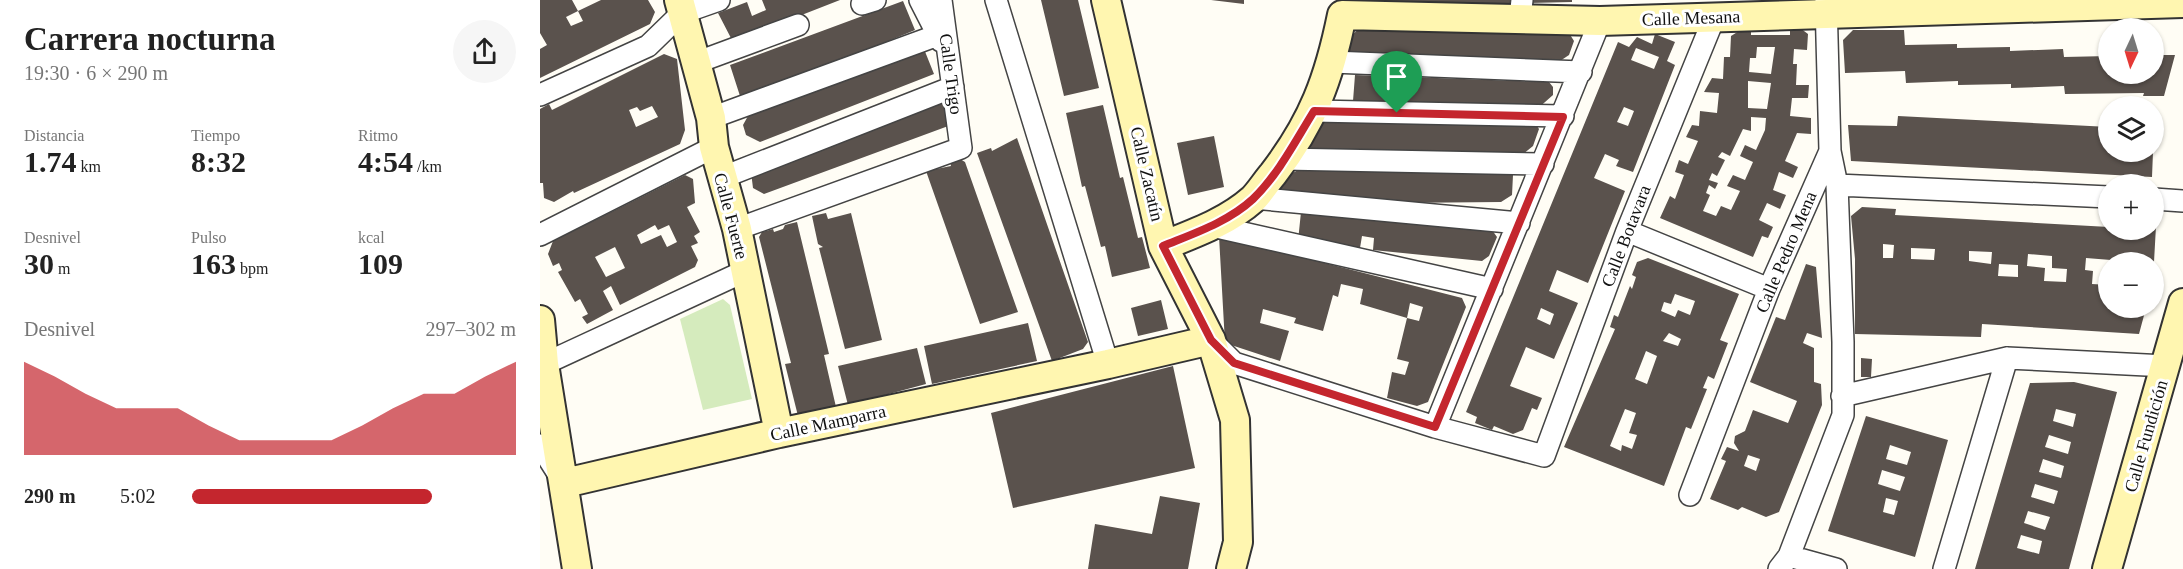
<!DOCTYPE html>
<html lang="es">
<head>
<meta charset="utf-8">
<style>
	:root { --surface:#fff; --page:#f6f6f6; --text:#222; --muted:#767676; --accent:#c4262e }
	body { margin:0; font-family:Georgia,serif; background:var(--page); color:var(--text); height:100vh; display:flex; flex-direction:column; font-size:22px; white-space:nowrap }
	* { box-sizing:border-box; margin:0 }
	p { font-size:20px; color:var(--muted) }
	.icon { flex:none; width:33px; height:33px; fill:none; stroke:currentColor; stroke-width:2; stroke-linecap:round; stroke-linejoin:round }
	.map { position:relative; flex:1; overflow:hidden }
	.side { display:flex; flex-direction:column; background:var(--surface); width:540px }
	.side>* { flex:none }
	.needle { width:39px; rotate:184deg }
	.fabs { position:absolute; left:1558px; top:18px; display:grid; gap:12px }
	.fabs a { display:grid; place-items:center; width:66px; height:66px; border-radius:50%; background:var(--surface); box-shadow:0 2px 4px #0004; font-size:30px }
	.pin { position:absolute; display:grid; place-items:center; width:51px; height:51px; color:#fff; margin:-62px -26px; border-radius:50% 50% 50% 0; rotate:-45deg; box-shadow:0 0 6px #0007 }
	.pin .icon { rotate:45deg }
	.round { display:grid; place-items:center; flex:none; width:63px; height:63px; border-radius:32px; background:var(--page) }
	.head { display:flex; align-items:center; justify-content:space-between; height:102px; padding:0 24px }
	h1 { font-size:33px; font-weight:600; line-height:45px }
	.figures { display:grid; grid-template-columns:repeat(3,1fr); gap:9px; height:102px; padding:6px 24px }
	.figures div { display:grid; align-content:center }
	.figures b { font-size:30px; font-weight:600 }
	.figures small { font-size:16px; font-weight:400 }
	.figures p { font-size:16px }
	.chart { height:168px; padding:12px 24px }
	.chart p { display:flex; justify-content:space-between }
	.chart svg { width:100%; height:108px; margin-top:6px; fill:var(--accent); opacity:.7 }
	ul { padding:0 24px; list-style:none; font-size:20px }
	li { display:grid; grid-template-columns:96px 72px 1fr; align-items:center; height:45px }
	li i { height:15px; border-radius:8px; background:var(--accent) }
	main { display:flex; flex:1; min-height:0 }
	.map>svg:first-child { display:block }
	.green { fill:#d5ebbd }
	.building { fill:#5a524d; fill-rule:evenodd }
	.lines { fill:none; stroke-linecap:round; stroke-linejoin:round }
	.street-casing { stroke:#444; stroke-width:24 }
	.secondary-casing { stroke:#333; stroke-width:32 }
	.street { stroke:#fff; stroke-width:21 }
	.secondary { stroke:#fff6b0; stroke-width:28 }
	.route-casing { stroke:#fff; stroke-width:12 }
	.route { stroke:#c4262e; stroke-width:8 }
	.labels { text-anchor:middle; dominant-baseline:central; stroke-width:6; stroke-linejoin:round; paint-order:stroke }
	.street-label { font-size:18px; fill:#111; stroke:#fff }
</style>
</head>
<body>
<main>
<section class="side">
<div class="head"><div><h1>Carrera nocturna</h1><p>19:30 · 6 × 290 m</p></div><a class="round"><svg class="icon" aria-label="share" viewBox="0 0 24 24"><path d="M12 15V3M7 8l5-5 5 5M5 13v7h14v-7"/></svg></a></div>
<div class="figures">
<div><p>Distancia</p><b>1.74<small> km</small></b></div>
<div><p>Tiempo</p><b>8:32</b></div>
<div><p>Ritmo</p><b>4:54<small> /km</small></b></div>
</div>
<div class="figures">
<div><p>Desnivel</p><b>30<small> m</small></b></div>
<div><p>Pulso</p><b>163<small> bpm</small></b></div>
<div><p>kcal</p><b>109</b></div>
</div>
<div class="chart"><p><span>Desnivel</span>297–302 m</p>
<svg viewBox="0 0 160 44" preserveAspectRatio="none"><path d="M0 44V6L10 12L20 19L30 25L40 25L50 25L60 32L70 38L80 38L90 38L100 38L110 32L120 25L130 19L140 19L150 12L160 6V44z"/></svg>
</div>
<ul>
<li><b>290 m</b>5:02<i style="width:74%"></i></li>
</ul>
</section>
<div class="map">
<svg width="1643" height="569" viewBox="0 0 1643 569">
	<rect width="100%" height="100%" fill="#fffdf5"/>
	<path class="green" d="M183 299 190 305 212 399 163 410 140 319Z"/>
	<path class="building" d="M0 0H32L38 11 61 0H108L115 12 110 24 0 78V49L7 45 0 33ZM38 11 43 21 31 26 26 17Z
		M222 0H300L193 42 178 13 207 2 212 16 226 10Z
		M501 0H538L559 88 524 96Z
		M671 0H704V4Z
		M824 0H975V3L828 7Z
		M989 0H1032V2L989 3Z
		M363 1 375 30 313 56 200 96 190 65Z
		M821 27 1029 33 1034 41 1029 55 1017 63 810 54 807 49 812 35Z
		M1260 28 1268 34 1267 50 1254 49 1253 64H1257L1256 85H1269L1268 98H1252L1250 116 1271 118V134L1257 133 1245 161 1258 167 1253 178 1239 172 1233 190 1246 195 1240 209 1227 203 1219 220 1233 227 1228 238 1222 236 1213 257 1120 218 1130 196 1135 199 1144 175 1135 172 1139 160 1148 164 1158 141 1146 137 1152 125 1159 126 1160 111 1177 113 1179 93 1164 92 1172 78 1183 79 1184 57H1190L1191 36 1199 31 1211 32V35H1250V29ZM1217 47H1235L1231 74 1209 72 1210 58H1216ZM1208 81 1231 83 1227 109 1208 108ZM1211 117 1226 118 1225 130 1216 150 1205 145 1200 156 1213 162 1205 180 1193 175 1187 186 1200 191 1191 210 1181 206 1176 216 1163 211 1170 195 1166 193 1169 185 1175 189 1178 183 1169 180 1172 173 1177 176 1185 160 1178 157 1182 152 1190 156 1203 129 1211 131Z
		M1313 30H1364L1365 45 1417 44V48L1470 47V51L1523 49 1524 57 1569 56V74H1614V55H1635L1624 96H1603L1604 93 1525 94 1524 86 1471 88V84L1418 85V81L1366 83 1365 71 1305 73 1303 40Z
		M1115 34 1135 42 1127 61 1135 65 1093 172 1076 166 1079 160 1065 154 1054 178 1085 191 1048 283 1017 270 1009 291 1038 303 1014 359 986 347 970 386 1002 398 997 410 992 408 983 430 973 434 954 426 952 430 935 423 937 417 926 412 1078 42 1089 47 1097 37 1112 44ZM1096 48 1119 57 1114 69 1091 60ZM1084 107 1094 111 1088 126 1077 122ZM1001 308 1014 314 1010 325 997 319Z
		M384 49 394 74 220 142 206 135 203 125 208 116Z
		M124 54 137 59 145 130 140 144 34 193 33 191 14 202 4 198 3 183H0V109L9 104 12 110ZM112 106 118 117 96 127 89 110 97 107 100 111Z
		M815 75 1009 82 1013 87V95L996 110 813 101Z
		M401 97 411 125 224 194 213 188 211 172Z
		M563 105 580 178 583 177 598 238 602 237 610 268 572 277 565 246 561 247 545 186 542 187 526 113Z
		M1358 116 1569 127V152H1613L1612 177 1311 161 1308 125 1357 126Z
		M782 123H995L999 129 993 146 983 154H768L777 128Z
		M674 136 684 187 648 195 637 143Z
		M477 138 548 342 543 349 512 361 437 153 451 148 452 151Z
		M420 159 425 162 478 312 440 324 386 171 411 166 410 162Z
		M758 170 969 172 973 175 972 195 961 202 856 203 738 193 749 175Z
		M145 175 153 179 155 203 147 207 160 232 154 236 158 243 151 246 158 260 155 267 80 305 71 286 63 291 73 310 47 324 42 317 48 314 40 299 35 302 18 272 22 270 19 263 13 266 8 254 13 241ZM115 225 118 230 129 225 137 242 127 247 121 235 101 244 97 235ZM75 247 85 268 66 277 55 257Z
		M1322 207 1356 209 1355 215 1569 227V230H1614L1616 226 1614 262H1570L1571 260 1546 258 1545 270 1553 271 1552 284 1569 285V308H1606L1599 334 1442 324 1441 337 1315 334V259L1311 216ZM1343 244 1354 245 1353 258H1343ZM1371 248 1395 249 1394 260 1371 259ZM1429 251 1452 252 1451 264 1429 261ZM1488 254 1512 256V268L1527 269 1526 282 1504 281 1505 268 1487 266ZM1459 264 1478 265V277L1458 276Z
		M761 212 952 230 957 237 949 256 942 261 833 250 834 238 822 236 820 248 758 241Z
		M286 213 288 219 311 213 342 340 305 349 279 248 283 247 278 244 272 216Z
		M257 222 289 354 284 355 296 407 258 416 245 364 251 363 219 237 222 232 233 229 234 232 243 229 245 225Z
		M679 236 922 298 926 307 888 402 877 406 847 398 852 372 865 375 869 362 857 359 867 318 820 304 823 289 801 284 798 297 793 295 783 331 754 323 756 318 723 309 720 323 749 331 740 361 685 343ZM870 303 883 307 879 321 867 318Z
		M1108 258 1199 294 1180 340 1188 343 1174 379 1168 376 1163 388 1167 389 1151 429 1146 427 1124 486 1024 447 1075 329 1070 327 1074 315 1078 317 1090 286 1092 289 1096 277 1092 275 1097 262ZM1135 294 1155 301 1150 315 1138 310 1135 317 1121 311 1124 302 1131 304ZM1129 333 1141 339 1138 346 1123 341ZM1106 351 1117 356 1107 384 1095 379ZM1085 409 1096 413 1089 433 1097 435 1092 449 1082 445 1081 451 1070 446Z
		M1266 264 1276 267 1282 338 1267 333 1263 343 1274 348V382L1281 384 1282 405 1239 512 1226 517 1202 507 1198 510 1170 499 1186 461 1181 459 1187 447 1199 451 1194 443 1195 436 1205 431 1213 410 1248 423 1257 401 1210 382 1236 317 1245 320ZM1208 455 1220 459 1216 471 1204 466Z
		M621 300 628 329 598 336 591 308Z
		M488 323 497 361 392 384 384 346Z
		M377 348 386 384 308 405 298 366Z
		M1321 358 1332 359 1331 377H1321Z
		M633 366 655 468 473 508 451 413Z
		M1534 382 1577 392 1529 569H1435L1490 383ZM1516 409 1536 414 1533 427 1513 421ZM1509 435 1531 442 1528 454 1505 447ZM1503 459 1524 466 1521 478 1499 472ZM1495 484 1518 491 1514 504 1491 497ZM1488 511 1510 517 1505 530 1484 523ZM1481 535 1502 541 1499 554 1477 548Z
		M1326 416 1408 440 1375 557 1288 531ZM1350 445 1371 452 1367 465 1346 459ZM1342 470 1365 477 1360 491 1338 484ZM1346 498 1358 501 1354 515 1343 512Z
		M620 496 660 503 648 569H548L555 524 612 534Z"/>
	<g class="lines">
		<g class="street-casing">
			<path id="street" d="M380 0 401 41
				M456 0 568 364
				M322 4 335 0
				M980 18 982 0
				M158 62 258 25
				M792 62 1041 72
				M0 95 108 46 142 13 179 0
				M774 111 1023 116
				M171 118 398 35
				M744 159 1003 164
				M181 178 413 87
				M1297 185 1569 197
				M713 198 979 223
				M1614 199 1643 201
				M672 226 952 289
				M197 229 421 148 401 0
				M1087 231 1229 289
				M0 235 174 147
				M672 341 694 363 895 427 1004 456 1087 231 1174 18
				M1 352 4 364 205 271
				M1302 396 1467 358 1626 366
				M895 427 1060 21
				M0 445 19 475
				M1150 495 1229 289 1290 151 1286 1
				M1249 556 1296 569
				M1239 569 1249 556 1303 415V342L1297 185 1290 151
				M1404 569 1467 358"/>
		</g>
		<g class="secondary-casing">
			<path id="secondary" d="M139 0 171 118 174 147 197 229 239 433
				M566 0 623 246 671 340 695 420 698 542 691 569
				M623 246C655 233 687 222 713 199 720 192 726 182 733 174 773 122 789 79 802 15L1060 21 1643 3
				M0 320 4 364 37 569
				M25 483 239 433 568 364 671 340
				M1567 569 1643 303"/>
		</g>
		<use href="#street" class="street"/>
		<use href="#secondary" class="secondary"/>
	</g>
	<g class="lines">
		<g class="route-casing">
			<path id="route" d="M774 111 1023 117 895 427 694 363 671 340 623 246C655 233 688 222 713 199 738 175 756 140 774 111Z"/>
		</g>
		<use href="#route" class="route"/>
	</g>
	<g class="labels">
		<g class="street-label">
			<text transform="translate(1151 18) rotate(-2)">Calle Mesana</text>
			<text transform="translate(411 74) rotate(82)">Calle Trigo</text>
			<text transform="translate(607 174) rotate(77)">Calle Zacatín</text>
			<text transform="translate(191 216) rotate(75)">Calle Fuerte</text>
			<text transform="translate(1086 236) rotate(-69)">Calle Botavara</text>
			<text transform="translate(1246 252) rotate(-67)">Calle Pedro Mena</text>
			<text transform="translate(288 423) rotate(-12)">Calle Mamparra</text>
			<text transform="translate(1606 436) rotate(-74)">Calle Fundición</text>
		</g>
	</g>
</svg>
<div class="fabs">
<a><svg class="needle" viewBox="-14 -14 28 28"><path d="M0-13l5 13h-10z" fill="#e53935"/><path d="M0 13l5-13h-10z" fill="#767676"/></svg></a>
<a><svg class="icon" aria-label="layers" viewBox="0 0 24 24"><path d="M12 4l9 5-9 5-9-5zM3 14l9 5 9-5"/></svg></a>
<a>+</a>
<a>−</a>
</div>
<div class="pin" style="left:857px;top:113px;background:#1e9e55"><svg class="icon" aria-label="arrive" viewBox="0 0 24 24"><path d="M6 21V4h12l-3 4 3 4H6"/></svg></div>
</div>
</main>
</body>
</html>
